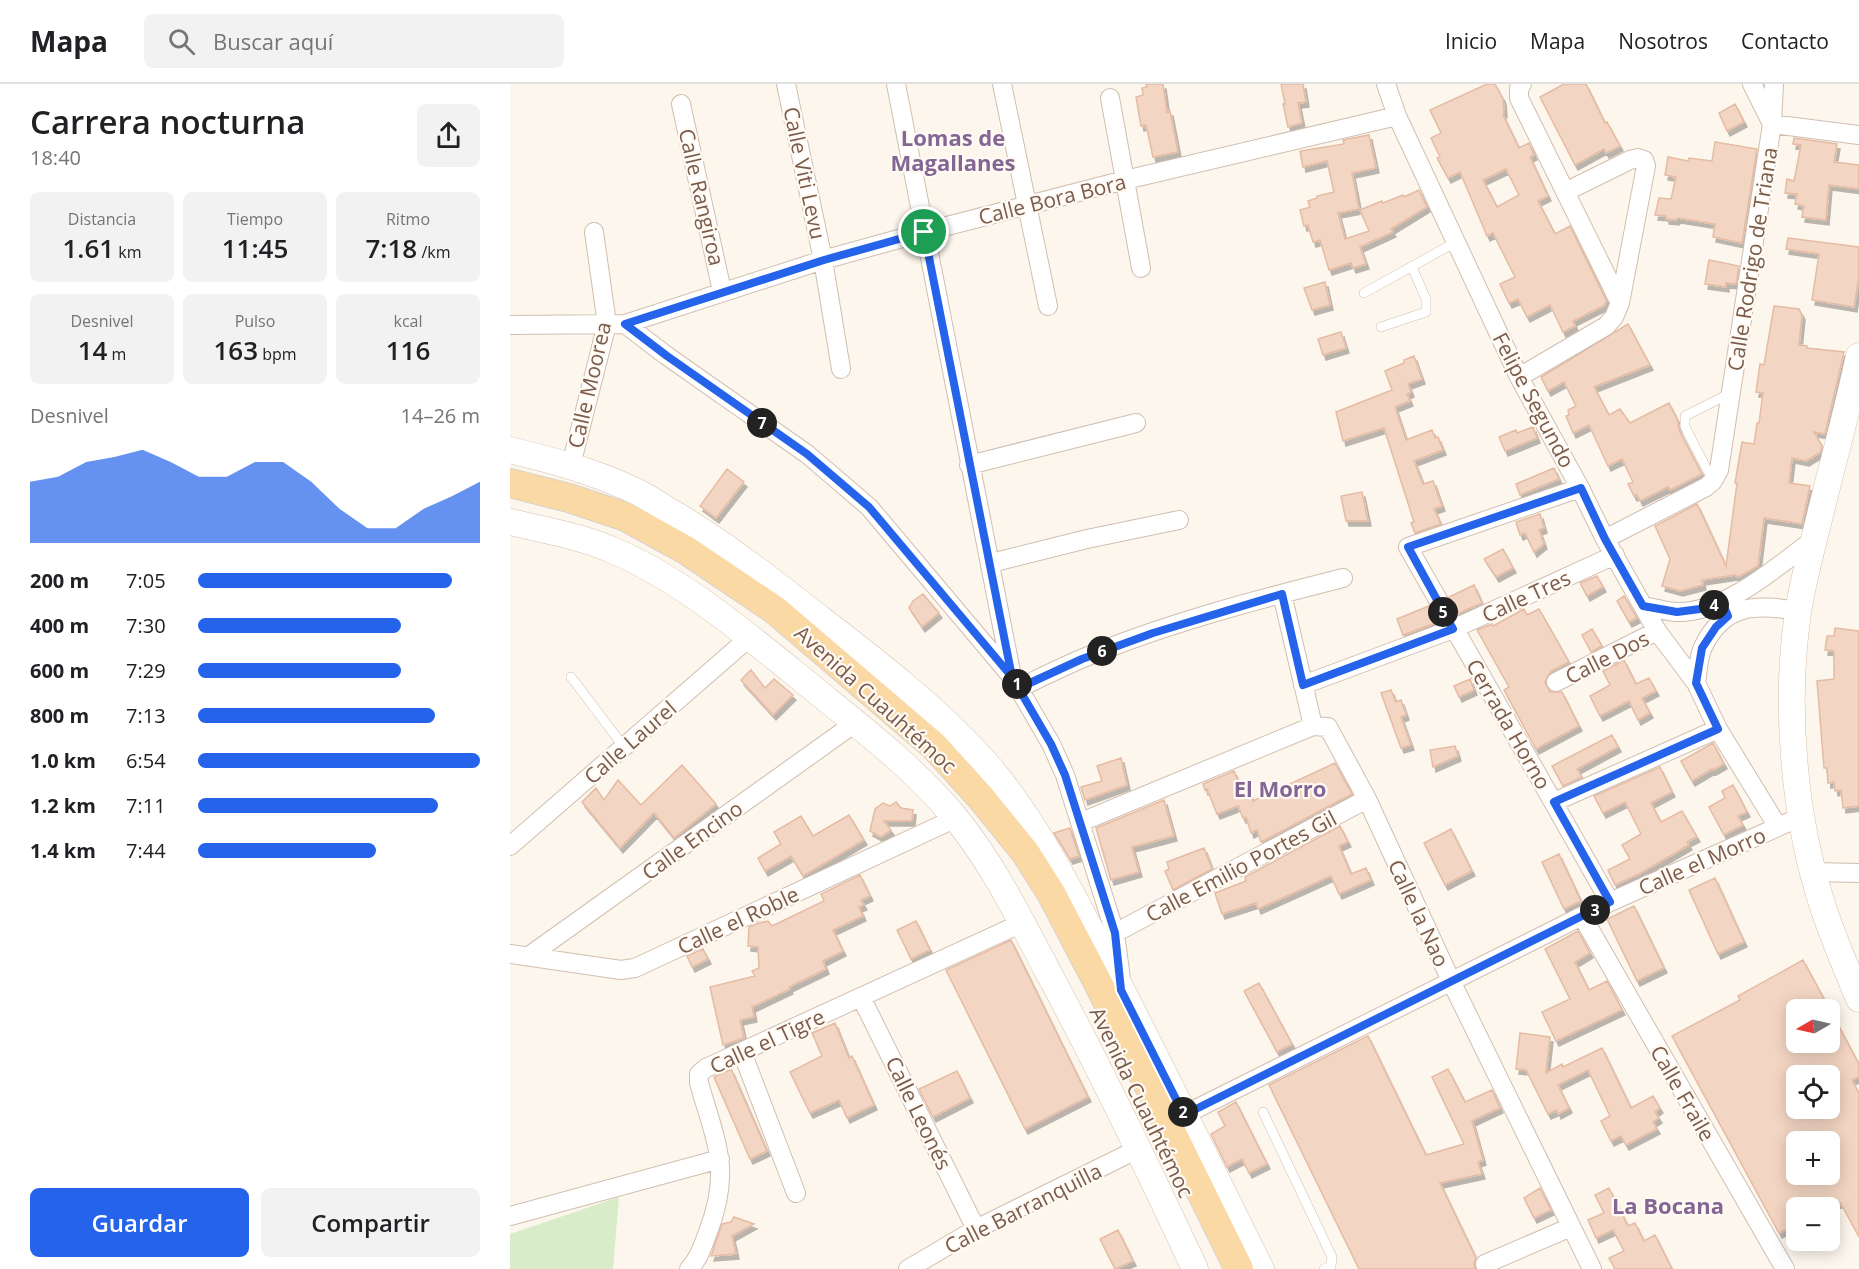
<!DOCTYPE html>
<html lang="es">
<head>
<meta charset="utf-8">
<style>
	:root { --surface:#fff; --page:#f2f2f2; --text:#202124; --muted:#757577; --line:#e0e0e0; --accent:#2563eb }
	body { margin:0; font-family:"Open Sans",sans-serif; background:var(--page); color:var(--text); height:100vh; display:flex; flex-direction:column; font-size:22px; white-space:nowrap }
	* { box-sizing:border-box; margin:0 }
	p { font-size:20px; color:var(--muted) }
	.icon { flex:none; width:33px; height:33px; fill:none; stroke:currentColor; stroke-width:2; stroke-linecap:round; stroke-linejoin:round }
	.map { position:relative; flex:1; overflow:hidden }
	.sheet { display:flex; flex-direction:column; background:var(--surface); width:510px }
	.sheet>* { flex:none }
	.needle { width:39px; rotate:261deg }
	.buttons { position:absolute; left:1276px; top:915px; display:grid; gap:12px }
	.buttons a { display:grid; place-items:center; width:54px; height:54px; border-radius:9px; background:var(--surface); box-shadow:0 3px 15px #0003; font-size:30px }
	.pin { position:absolute; display:grid; place-items:center; width:51px; height:51px; color:#fff; margin:-26px; border:3px solid #fff; border-radius:50%; box-shadow:0 2px 6px #0007 }
	.km { position:absolute; width:30px; height:30px; margin:-15px; border-radius:50%; background:#222; color:#fff; font-size:16px; line-height:30px; text-align:center }
	.round { display:grid; place-items:center; flex:none; width:63px; height:63px; border-radius:9px; background:var(--page) }
	.summary { display:flex; align-items:center; justify-content:space-between; height:102px; padding:0 30px }
	h1 { font-size:33px; font-weight:600; line-height:45px }
	.metrics { display:grid; grid-template-columns:repeat(3,1fr); gap:9px; height:102px; padding:6px 30px }
	.metrics div { display:grid; align-content:center; border-radius:9px; background:var(--page); text-align:center }
	.metrics b { font-size:26px; font-weight:600 }
	.metrics small { font-size:16px; font-weight:400 }
	.metrics p { font-size:16px }
	.chart { height:168px; padding:12px 30px }
	.chart p { display:flex; justify-content:space-between }
	.chart svg { width:100%; height:108px; margin-top:6px; fill:var(--accent); opacity:.7 }
	.action { display:flex; gap:12px; margin-top:auto; padding:12px 30px }
	.action a { flex:1; height:69px; border-radius:9px; background:var(--accent); color:#fff; font-size:24px; font-weight:600; line-height:69px; text-align:center }
	.action a+a { background:var(--page); color:var(--text) }
	ul { padding:0 30px; list-style:none; font-size:20px }
	li { display:grid; grid-template-columns:96px 72px 1fr; align-items:center; height:45px }
	li i { height:15px; border-radius:8px; background:var(--accent) }
	header { display:flex; align-items:center; gap:36px; box-sizing:border-box; height:84px; padding:0 30px; background:var(--surface); border-bottom:2px solid var(--line) }
	header strong { font-size:28px }
	nav { display:flex; gap:33px; margin-inline-start:auto; font-size:21px }
	.search { width:420px; height:54px; background:var(--page); display:flex; align-items:center; gap:15px; box-sizing:border-box; padding:0 21px; border-radius:9px; color:var(--muted); font-size:22px }
	main { display:flex; flex:1; min-height:0 }
	.map>svg:first-child { display:block }
	.green { fill:#d8ecc9 }
	.building { fill:#f3d5c3; stroke:#e6bba3; stroke-width:1.5; fill-rule:evenodd; filter:url(#shadow) }
	.lines { fill:none; stroke-linecap:round; stroke-linejoin:round }
	.lane-casing { stroke:#d1beb0; stroke-width:10 }
	.street-casing { stroke:#d1beb0; stroke-width:20 }
	.secondary-casing { stroke:#d6c0b0; stroke-width:27 }
	.primary-casing { stroke:#dad1cd; stroke-width:30 }
	.lane { stroke:#fff; stroke-width:9 }
	.street { stroke:#fff; stroke-width:18 }
	.secondary { stroke:#fff; stroke-width:26 }
	.primary { stroke:#fbd9a5; stroke-width:28 }
	.route-casing { stroke:#fff; stroke-width:12 }
	.route { stroke:#2563eb; stroke-width:8 }
	.labels { text-anchor:middle; dominant-baseline:central; stroke-width:4.5; stroke-linejoin:round; paint-order:stroke }
	.street-label { font-size:21px; fill:#7a5c4d; stroke:#fffaf3 }
	.neighbourhood-label { font-size:22px; font-weight:bold; fill:#846695; stroke:#fffaf3 }
</style>
</head>
<body>
<header>
<strong>Mapa</strong>
<div class="search"><svg class="icon" aria-label="search" viewBox="0 0 24 24"><circle cx="10" cy="10" r="6"/><path d="M15 15l6 6"/></svg>Buscar aquí</div>
<nav><a>Inicio</a><a>Mapa</a><a>Nosotros</a><a>Contacto</a></nav>
</header>
<main>
<section class="sheet">
<div class="summary"><div><h1>Carrera nocturna</h1><p>18:40</p></div><a class="round"><svg class="icon" aria-label="share" viewBox="0 0 24 24"><path d="M12 15V3M7 8l5-5 5 5M5 13v7h14v-7"/></svg></a></div>
<div class="metrics">
<div><p>Distancia</p><b>1.61<small> km</small></b></div>
<div><p>Tiempo</p><b>11:45</b></div>
<div><p>Ritmo</p><b>7:18<small> /km</small></b></div>
</div>
<div class="metrics">
<div><p>Desnivel</p><b>14<small> m</small></b></div>
<div><p>Pulso</p><b>163<small> bpm</small></b></div>
<div><p>kcal</p><b>116</b></div>
</div>
<div class="chart"><p><span>Desnivel</span>14–26 m</p>
<svg viewBox="0 0 160 44" preserveAspectRatio="none"><path d="M0 44V19L10 17L20 11L30 9L40 6L50 11L60 17L70 17L80 11L90 11L100 19L110 30L120 38L130 38L140 30L150 25L160 19V44z"/></svg>
</div>
<ul>
<li><b>200 m</b>7:05<i style="width:90%"></i></li>
<li><b>400 m</b>7:30<i style="width:72%"></i></li>
<li><b>600 m</b>7:29<i style="width:72%"></i></li>
<li><b>800 m</b>7:13<i style="width:84%"></i></li>
<li><b>1.0 km</b>6:54<i style="width:100%"></i></li>
<li><b>1.2 km</b>7:11<i style="width:85%"></i></li>
<li><b>1.4 km</b>7:44<i style="width:63%"></i></li>
</ul>
<div class="action"><a>Guardar</a><a>Compartir</a></div>
</section>
<div class="map">
<svg width="1349" height="1185" viewBox="0 0 1349 1185">
	<defs>
		<filter id="shadow"><feDropShadow dx="3" dy="5" stdDeviation="0" flood-color="#0004"/></filter>
	</defs>
	<rect width="100%" height="100%" fill="#fdf6ec"/>
	<path class="green" d="M109 1113 103 1185H0V1150Z"/>
	<path class="building" d="M636 0H653L657 28 660 27 668 68 643 73 636 41 631 42 626 13 633 11 632 4 637 3Z
		M771 0H793L796 18 788 19 792 39 778 43 773 20H775Z
		M977 0H985L993 15 994 28 993 31 1009 64 1019 59 1024 71 1020 73 1038 112 1028 117 1043 146 1045 150 1060 142 1096 216 1095 221 1063 237 1065 242 1053 248 1040 221 1017 233 1008 215 999 219 990 200 1005 193 983 149 977 152 950 88 938 94 927 74 930 73 921 54 931 49 920 26ZM996 85 1009 111 987 123 973 96Z
		M1054 0H1076L1095 39 1097 38 1110 62 1096 69 1094 65 1065 81 1030 13Z
		M1225 20 1234 38 1217 47 1209 29Z
		M859 51 866 84 842 89 849 125 828 129 835 155 859 147 850 126 872 117 873 119 893 111 894 113 909 106 917 123 881 145 883 148 850 163 856 180 843 184 841 179 819 186 810 156 803 158 798 141 794 142 790 126 800 123 798 117 807 114V112L824 108 817 77 793 83 790 67 834 60 833 56Z
		M1284 54 1327 60 1324 78 1349 81V105L1319 101 1316 136 1292 133 1294 122 1285 120 1287 110 1275 109 1277 95 1284 97 1291 61 1283 60Z
		M1205 58 1247 65 1232 159 1203 153 1205 140 1168 134 1166 136 1156 135V132L1145 131 1149 114 1161 115 1166 93 1155 91 1158 73 1178 77 1179 74 1202 77Z
		M1278 154 1349 163V192L1344 223 1302 216 1309 170 1276 165Z
		M1199 176 1229 182 1226 200 1216 199V203L1195 200Z
		M815 198 820 221 802 226 794 204Z
		M1264 222 1289 225 1292 231 1289 261 1297 262V264L1334 268 1315 350 1304 348 1312 362 1311 368 1296 377 1282 374 1279 399 1300 402 1292 440 1254 434 1248 482 1228 493 1225 491 1192 496 1193 501 1170 507 1152 502 1160 475 1145 442 1187 420 1216 482 1227 399H1225L1232 358 1244 360 1247 339H1249L1253 309 1246 308 1250 280 1254 281Z
		M1118 240 1140 281 1084 303 1099 331 1110 325 1120 339 1159 319 1168 337 1169 346 1192 390 1160 406 1158 403 1130 417 1127 411 1124 412 1118 400 1123 398 1112 375 1098 382 1079 341 1063 349 1056 332 1059 331 1058 326 1066 322 1054 298 1038 307 1031 293Z
		M831 248 836 264 813 271 808 255Z
		M904 272 912 295 898 300 901 308 897 310 900 317 885 323 896 356 922 346 925 354 928 353 933 366 904 377 913 400 923 397 932 422 924 425 931 440 905 449 901 439 904 438 874 344 833 357 826 328 882 306 875 287 894 279V276Z
		M1023 343 1027 354 995 367 989 353 1006 346 1007 349Z
		M1044 384 1049 395 1010 411 1006 400Z
		M217 385 234 398 206 434 190 422Z
		M852 408 858 437H836L831 412Z
		M1030 430 1034 444 1029 446 1034 460 1024 468 1015 449 1010 451 1006 438Z
		M993 465 1003 484 986 493 974 475Z
		M1087 492 1093 503 1077 512 1070 499Z
		M964 501 972 519 949 529 939 513Z
		M413 510 429 529 412 543 399 524 403 517Z
		M1114 512 1127 534 1119 538 1107 517Z
		M919 522 928 538 893 551 887 535Z
		M1014 525 1017 531 1029 525 1059 578 1041 587 1035 598 1040 608H1052L1069 642 1026 665 994 606 999 603 967 546 982 540 983 542Z
		M1325 544 1349 547V722L1333 724 1331 706 1325 707 1324 698 1318 699 1317 684H1314L1307 597 1324 595V567L1315 566 1317 552H1324Z
		M1082 545 1092 562 1081 568 1072 551Z
		M1114 576 1126 600 1139 594 1146 607 1132 614 1140 629 1128 636 1119 617 1090 632 1080 612 1100 601 1093 587Z
		M241 586 255 604 264 595 283 611 263 631 231 596Z
		M960 595 964 606 949 613 944 602Z
		M881 606 886 618 891 616 896 631 891 633 901 661 891 664 871 609Z
		M1102 651 1108 663 1067 685 1072 693 1053 702 1042 682Z
		M1203 659 1214 680 1203 686 1202 685 1182 697 1171 677Z
		M945 662 948 672 923 683 920 666Z
		M611 674 617 701 575 716 571 703 592 697 587 682Z
		M825 679 842 710 751 758 747 746 741 749 736 733 733 734 728 722 707 730 697 705 695 706 693 700 724 687 730 702 736 700 743 717Z
		M172 681 206 720 164 754 144 729 110 764 72 718 86 704 94 716 108 696 131 721Z
		M1150 683 1162 708 1141 719 1151 738 1172 727 1187 753 1177 758 1179 761 1129 790 1105 801 1098 786 1120 775 1112 761 1131 750 1115 718 1093 729 1084 712Z
		M1223 701 1237 728 1228 732 1233 741 1214 751 1199 723 1215 714 1212 707Z
		M654 716 664 752 622 763 629 788 601 796 586 744Z
		M386 718 391 724 403 726 402 737H374L381 746 371 753 360 747 365 725 373 719 380 722Z
		M339 731 354 756 293 792 281 772 255 787 248 774 271 760 264 748 291 732 303 752Z
		M830 742 838 758 829 762 841 790 856 784 861 796 829 810 821 792 748 825 746 819 712 830 705 809 736 797 735 793Z
		M560 744 569 772 560 775 544 749Z
		M941 745 962 787 935 801 914 759Z
		M694 764 702 785 663 806 655 787 659 785 657 778Z
		M1049 770 1071 817 1054 825 1032 778Z
		M350 791 360 812 351 816 354 821 349 823 353 832 323 846 333 867 313 877 316 885 279 903 280 905 242 923 244 933 230 936 234 954 213 961 200 903 245 892 242 887 249 884 248 863 238 862 239 843 249 839 258 837 262 842 314 817 311 810Z
		M1205 794 1234 858 1208 870 1179 806Z
		M1124 822 1154 884 1127 897 1097 835Z
		M406 837 420 866 401 875 387 846Z
		M1068 847 1080 869 1065 878 1079 906 1097 897 1112 926 1046 957 1032 928 1060 915 1035 865Z
		M501 856 578 1013 515 1045 436 886Z
		M193 865 198 875 182 883 177 872Z
		M1293 876 1320 926H1287V958H1320V926L1349 980V993L1342 996 1349 1010V1153L1330 1118 1318 1124H1287V1140L1269 1149 1162 952 1230 916 1228 912ZM1287 992H1320V1024H1287ZM1287 1058H1320V1090H1287Z
		M749 899 782 960 767 968 734 907Z
		M325 939 339 974 342 972 364 1021 337 1034 329 1016 300 1029 280 988 312 972 302 949Z
		M1010 949 1040 953 1036 989 1052 980 1053 983 1092 964 1121 1024 1143 1012 1150 1024 1145 1028 1149 1034 1143 1038 1147 1045 1116 1061 1111 1052 1101 1057 1091 1037 1100 1032 1078 986 1048 1001 1059 1024 1048 1030 1047 1026 1038 1030 1016 986 1006 985Z
		M858 952 916 1071 954 1060 922 993 938 985 955 1018 982 1006 990 1024 962 1037 973 1076 968 1078 972 1090 930 1099 966 1174 964 1179 965 1185H849L759 1001Z
		M221 985 257 1067 240 1075 204 993Z
		M447 987 460 1014 423 1033 409 1005Z
		M726 1018 757 1080 739 1089 732 1075 717 1083 701 1050 715 1042 708 1028Z
		M1030 1104 1041 1126 1024 1134 1014 1114Z
		M1099 1104 1118 1142 1125 1139 1134 1157 1145 1151 1162 1185H1105L1099 1174 1114 1167 1103 1146 1086 1154 1078 1136 1094 1129 1085 1111Z
		M224 1133 244 1140 222 1152 226 1170 201 1172 212 1140 221 1138Z
		M608 1146 623 1177 605 1185 590 1155Z"/>
	<g class="lines">
		<g class="lane-casing">
			<path id="lane" d="M854 209 946 158
				M871 243 916 228V215L902 183
				M1203 397 1175 343V332L1221 309
				M61 593 114 663
				M753 1028 822 1173 821 1182 814 1185"/>
		</g>
		<g class="street-casing">
			<path id="street" d="M276 0 313 176 331 285
				M386 0 502 593
				M492 0 538 222
				M876 0 887 32 1009 293 1070 404 1095 455 1147 547 1186 599 1208 645 1268 743
				M1012 0 1009 4V14L1110 219
				M1242 0 1262 40 1349 51
				M600 14 631 184
				M171 20 212 207
				M115 240 157 272 297 370 359 423 502 593 541 660 555 691 605 849 611 895
				M0 241 115 240 313 176 414 148 615 96 887 32
				M1009 293 1096 242 1104 233 1110 219 1136 82 1134 76 1128 74 1120 76 1055 108
				M61 381 97 240 84 148
				M459 381 626 339
				M1070 404 898 463 1100 818
				M1095 455 1196 403 1203 397 1209 386 1262 40 1264 0
				M481 479 577 455 669 436
				M772 510 803 642
				M1133 522C1144 524 1155 527 1166 528 1214 530 1268 482 1304 455
				M1046 598 1147 547
				M1186 599C1188 588 1188 573 1193 563 1214 519 1247 520 1288 527
				M793 601 943 545 1105 471
				M509 604C530 594 550 584 571 575 654 540 746 516 833 494
				M1044 718 1208 645
				M571 738 803 642 818 643 857 715 941 897 1082 1185
				M0 762 240 553
				M1303 788 1349 789
				M1072 832 1275 1185
				M605 849 857 715
				M0 870 111 886 125 884 446 734
				M19 872 345 639
				M351 913 466 1145
				M232 968 286 1109
				M674 1031 1100 818 1279 738
				M0 1132 210 1075
				M975 1180 1061 1143
				M179 1185C189 1175 193 1161 198 1148 222 1085 206 1059 189 999V990L196 984 512 839
				M398 1185 466 1145 628 1065"/>
		</g>
		<g class="secondary-casing">
			<path id="secondary" d="M1349 272C1338 324 1324 375 1311 427 1303 461 1293 495 1288 529 1274 623 1284 736 1314 826 1324 856 1337 886 1349 915
				M0 366C41 376 82 387 121 405 133 410 145 418 156 425 205 453 250 487 294 522 356 570 421 618 474 677 526 736 561 809 598 879 650 980 700 1083 751 1185
				M0 438C34 446 70 452 102 466 167 493 227 543 282 587 337 633 397 676 444 732 482 778 509 833 537 886 590 984 638 1084 685 1185"/>
		</g>
		<g class="primary-casing">
			<path id="primary" d="M0 399 59 414 116 433 176 466 265 526 424 662 472 715 515 768 541 809 587 897 729 1185"/>
		</g>
		<use href="#lane" class="lane"/>
		<use href="#street" class="street"/>
		<use href="#secondary" class="secondary"/>
		<use href="#primary" class="primary"/>
	</g>
	<g class="lines">
		<g class="route-casing">
			<path id="route" d="M414 148 502 593 541 660 555 691 605 849 611 906 674 1031 1100 818 1044 718 1208 645 1186 599 1192 564 1206 543 1218 532 1212 518 1190 525 1167 528 1133 522 1095 455 1071 404 898 463 943 545 793 601 772 510 643 549 572 575 509 604 502 593 359 423 297 370 157 272 115 240 314 176 414 148"/>
		</g>
		<use href="#route" class="route"/>
	</g>
	<g class="labels">
		<g class="street-label">
			<text transform="translate(295 89) rotate(78)">Calle Viti Levu</text>
			<text transform="translate(192 113) rotate(77)">Calle Rangiroa</text>
			<text transform="translate(542 115) rotate(-14)">Calle Bora Bora</text>
			<text transform="translate(1242 175) rotate(-81)">Calle Rodrigo de Triana</text>
			<text transform="translate(79 301) rotate(-77)">Calle Moorea</text>
			<text transform="translate(1024 316) rotate(62)">Felipe Segundo</text>
			<text transform="translate(1016 512) rotate(-25)">Calle Tres</text>
			<text transform="translate(1097 573) rotate(-27)">Calle Dos</text>
			<text transform="translate(366 615) rotate(42)">Avenida Cuauhtémoc</text>
			<text transform="translate(999 640) rotate(60)">Cerrada Horno</text>
			<text transform="translate(120 658) rotate(-41)">Calle Laurel</text>
			<text transform="translate(182 756) rotate(-36)">Calle Encino</text>
			<text transform="translate(1192 777) rotate(-24)">Calle el Morro</text>
			<text transform="translate(731 782) rotate(-28)">Calle Emilio Portes Gil</text>
			<text transform="translate(909 829) rotate(65)">Calle la Nao</text>
			<text transform="translate(228 836) rotate(-25)">Calle el Roble</text>
			<text transform="translate(257 957) rotate(-25)">Calle el Tigre</text>
			<text transform="translate(1173 1009) rotate(60)">Calle Fraile</text>
			<text transform="translate(632 1018) rotate(64)">Avenida Cuauhtémoc</text>
			<text transform="translate(409 1029) rotate(64)">Calle Leonés</text>
			<text transform="translate(513 1124) rotate(-27)">Calle Barranquilla</text>
		</g>
		<g class="neighbourhood-label">
			<text x="443" y="53">Lomas de<tspan x="443" dy="25">Magallanes</tspan></text>
			<text x="770" y="704">El Morro</text>
			<text x="1158" y="1121">La Bocana</text>
		</g>
	</g>
</svg>
<div class="buttons">
<a><svg class="needle" viewBox="-14 -14 28 28"><path d="M0-13l5 13h-10z" fill="#e53935"/><path d="M0 13l5-13h-10z" fill="#757577"/></svg></a>
<a><svg class="icon" aria-label="locate" viewBox="0 0 24 24"><circle cx="12" cy="12" r="6"/><path d="M12 2v4M12 18v4M2 12h4M18 12h4"/></svg></a>
<a>+</a>
<a>−</a>
</div>
<div class="pin" style="left:414px;top:148px;background:#1e9e55"><svg class="icon" aria-label="arrive" viewBox="0 0 24 24"><path d="M6 21V4h12l-3 4 3 4H6"/></svg></div>
<b class="km" style="left:507px;top:600px">1</b>
<b class="km" style="left:673px;top:1028px">2</b>
<b class="km" style="left:1085px;top:826px">3</b>
<b class="km" style="left:1204px;top:521px">4</b>
<b class="km" style="left:933px;top:528px">5</b>
<b class="km" style="left:592px;top:567px">6</b>
<b class="km" style="left:252px;top:339px">7</b>
</div>
</main>
</body>
</html>
